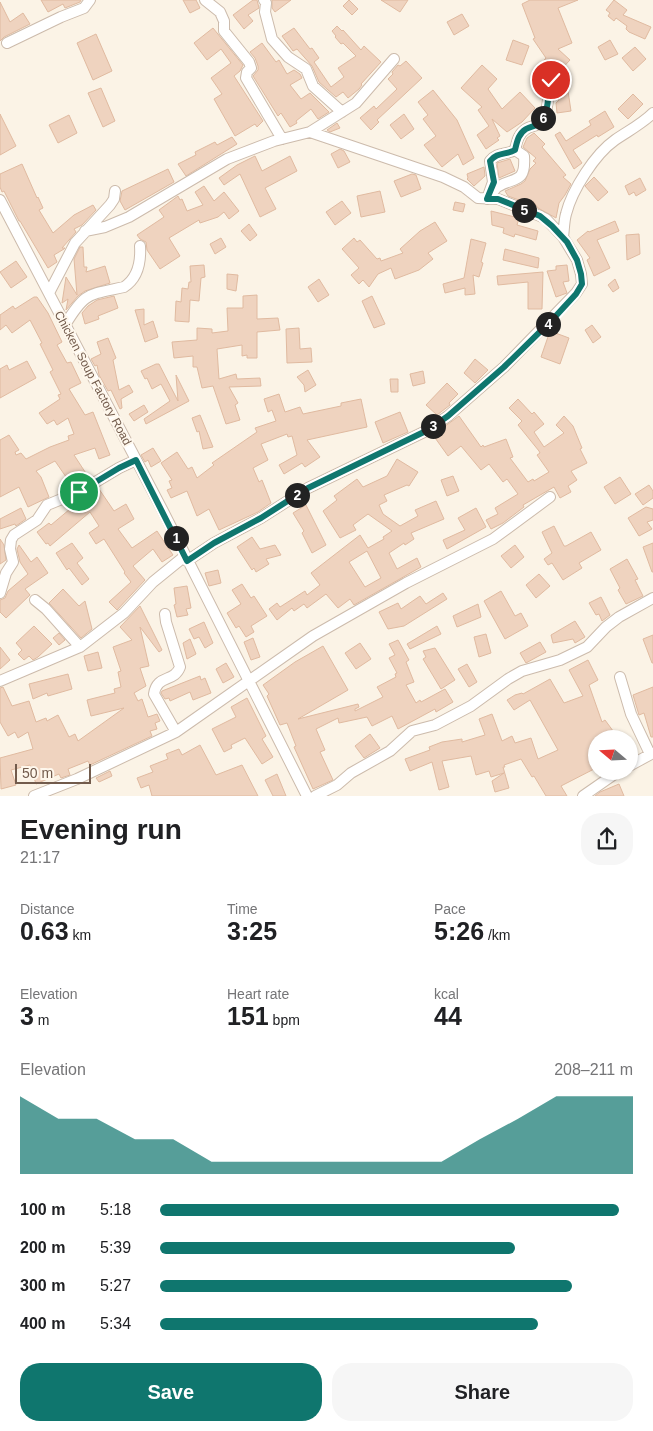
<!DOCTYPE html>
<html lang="en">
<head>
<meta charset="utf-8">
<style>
	:root { --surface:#fff; --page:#f6f6f6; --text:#202124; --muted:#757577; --accent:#0f766e }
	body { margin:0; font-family:Arial,sans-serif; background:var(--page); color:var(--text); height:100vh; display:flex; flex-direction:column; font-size:19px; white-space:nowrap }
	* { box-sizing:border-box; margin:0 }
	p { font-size:16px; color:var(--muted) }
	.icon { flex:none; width:28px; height:28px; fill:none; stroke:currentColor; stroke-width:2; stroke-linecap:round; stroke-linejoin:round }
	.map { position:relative; height:796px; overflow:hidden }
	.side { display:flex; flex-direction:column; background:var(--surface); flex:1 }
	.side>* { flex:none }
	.needle { width:32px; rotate:289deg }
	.controls { position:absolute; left:588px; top:730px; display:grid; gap:10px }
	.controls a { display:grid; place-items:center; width:50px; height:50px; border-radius:50%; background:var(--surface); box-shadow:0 1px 4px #0004; font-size:25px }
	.scale { position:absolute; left:15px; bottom:12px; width:76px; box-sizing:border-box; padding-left:5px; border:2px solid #725b4c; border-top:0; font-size:14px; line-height:18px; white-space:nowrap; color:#725b4c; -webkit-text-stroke:4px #fef7ec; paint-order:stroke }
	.pin { position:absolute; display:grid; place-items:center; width:42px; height:42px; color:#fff; margin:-21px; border:2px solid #fff; border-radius:50%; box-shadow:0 1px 5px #0007 }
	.km { position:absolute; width:25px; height:25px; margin:-12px; border-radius:50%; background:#222; color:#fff; font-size:14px; line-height:25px; text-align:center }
	.round { display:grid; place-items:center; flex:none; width:52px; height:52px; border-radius:20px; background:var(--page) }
	.head { display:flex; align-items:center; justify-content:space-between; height:85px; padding:0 20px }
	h1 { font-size:28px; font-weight:700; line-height:38px }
	.figures { display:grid; grid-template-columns:repeat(3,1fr); gap:8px; height:85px; padding:5px 20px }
	.figures div { display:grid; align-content:center }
	.figures b { font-size:25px; font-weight:700 }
	.figures small { font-size:14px; font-weight:400 }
	.figures p { font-size:14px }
	.chart { height:140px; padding:10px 20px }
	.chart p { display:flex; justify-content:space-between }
	.chart svg { width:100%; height:90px; margin-top:5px; fill:var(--accent); opacity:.7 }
	.cta { display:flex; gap:10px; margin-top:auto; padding:10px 20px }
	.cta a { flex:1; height:58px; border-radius:20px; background:var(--accent); color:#fff; font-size:20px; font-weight:700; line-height:58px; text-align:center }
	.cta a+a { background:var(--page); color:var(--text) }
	ul { padding:0 20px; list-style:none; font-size:16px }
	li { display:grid; grid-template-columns:80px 60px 1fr; align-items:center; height:38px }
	li i { height:12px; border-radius:6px; background:var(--accent) }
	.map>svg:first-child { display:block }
	.building { fill:#efd3bf; stroke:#e0baa0; fill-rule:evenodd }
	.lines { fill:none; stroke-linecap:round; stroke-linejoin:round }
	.street-casing { stroke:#ccbbac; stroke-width:12 }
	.street { stroke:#fff; stroke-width:10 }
	.route-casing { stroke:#fff; stroke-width:10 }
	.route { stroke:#0f766e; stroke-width:6 }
	.labels { text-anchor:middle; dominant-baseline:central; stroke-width:4; stroke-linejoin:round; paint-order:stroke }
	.street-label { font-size:12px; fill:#725b4c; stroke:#fef7ec }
</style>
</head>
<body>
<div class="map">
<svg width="653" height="796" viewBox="0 0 653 796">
	<rect width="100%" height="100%" fill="#fbf3e6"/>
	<path class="building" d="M41 0H81L80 2 65 8 63 4 48 12Z
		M183 0H196L200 8 190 13Z
		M253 0H257L259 8 248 15 253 21 244 29 233 15Z
		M272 0H291L275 12 272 8Z
		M349 0 358 9 352 15 343 6Z
		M381 0H408L400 12Z
		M530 0H578L558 8 572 43 558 49 570 60 556 75 549 73 540 65 546 58 533 39 535 38 522 4Z
		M614 0 627 10 623 15 651 27 645 39 629 32 626 29 627 26 616 18 614 21 608 16 610 13 606 10Z
		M0 2 10 22 23 13 30 24 4 37 0 41Z
		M462 14 469 26 454 35 447 22Z
		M337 26 342 31 343 30 361 50 364 46 381 62 361 84 362 85 359 89 348 98 343 92 336 97 319 82 312 66 297 49 293 51 282 36 294 28 310 49 312 48 319 58 314 62 331 87 344 77 338 68 356 56 343 43 341 44 335 37 336 36 332 31Z
		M213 28 243 65 240 71 234 76 263 121 257 127 255 124 235 136 214 99 222 94 211 78 231 63 221 49 207 60 194 43Z
		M96 34 112 71 93 80 77 43Z
		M513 40 529 46 522 65 506 60Z
		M610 40 618 54 605 60 598 47Z
		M262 43 276 62 279 60 287 74 294 70 300 74 302 78 290 85 301 99 310 93 329 112 318 119 311 109 296 121 297 123 290 127 281 113 278 116 253 76 258 70V66L255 58 250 52Z
		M635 47 646 59 633 71 622 58Z
		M406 61 422 78 377 120 379 122 371 130 360 118 374 106 376 109 397 89 388 79 393 74 392 72 398 65 400 66Z
		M482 65 497 79 488 89 502 109 520 92 535 108 522 122 507 132 492 119 500 136 497 138 499 140 486 149 477 135 489 126 478 110 482 107 461 88Z
		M101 88 115 121 103 127 88 93Z
		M433 90 457 120 474 158 463 165 458 154 442 167 424 145 436 136 423 119 428 115 418 102Z
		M568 91 571 111 557 113 556 103 559 100 555 96 556 93Z
		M633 94 643 104 628 119 618 109Z
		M605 111 614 127 598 137 597 135 573 150 582 163 574 169 555 135 560 132 566 141 591 125 589 121Z
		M0 114 16 146 0 155Z
		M404 114 414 129 401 139 390 125Z
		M69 115 77 133 58 143 49 125Z
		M337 123 340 128 330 132 327 130Z
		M534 133 545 144 542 147 566 175 563 177 571 184 565 195 559 203 556 218 538 208 533 201 530 204 508 196 505 191 521 184 525 181 530 169 536 163 533 161 536 158 523 147 527 138Z
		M232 137 237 144 186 176 178 164 196 155 195 152 215 142 217 145Z
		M340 149 344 151 350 162 338 168 331 154Z
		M255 156 262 171 290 156 297 171 265 188 276 209 260 217 240 174 224 185 219 178 237 165Z
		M510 159 515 171 499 178 497 163Z
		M22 164 37 198 38 197 43 208 39 210 53 233 74 215 93 205 96 210 82 225 74 229 76 232 62 248H65L64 249 54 255 57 262 48 268 20 221H19L4 191 2 192 0 187V174Z
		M484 167 485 176 474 186 467 179 468 178 467 174Z
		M168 169 174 182 125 210 120 201 122 191Z
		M412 174 416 175 421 189 401 197 394 181Z
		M594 177 608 192 598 201 585 186Z
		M640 178 646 190 636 196 634 192 629 195 625 186Z
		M204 186 214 201 224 192 239 211 229 219 224 212 218 217 200 223 199 220 169 238 180 256 160 269 147 250 146 242 140 239 137 235 164 217 159 210 178 196 180 200 182 199 187 211 203 205 195 192Z
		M380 191 385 212 361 217 357 196Z
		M342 201 351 213 335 225 326 212Z
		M455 202 465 204 463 212 453 210Z
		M491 211 519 218 517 225 538 231 536 240 515 234 514 237 503 233 504 228 492 225Z
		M615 221 619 231 597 240 610 268 594 276 587 260 590 258 577 240 588 231 589 232Z
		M435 222 447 241 428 253 433 259 419 270 395 279 391 268 378 274 369 287 363 280 359 284 351 275 359 268 342 249 354 238 357 242 360 240 377 259 380 258 381 261 403 253 400 249 420 231Z
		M249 224 257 235 250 241 241 231Z
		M639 234 640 254 627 260 626 235Z
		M221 238 226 247 215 254 210 244Z
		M471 239 486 243 481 262 483 263 479 277 473 275 475 294 465 295V288L445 293 443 284 464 278Z
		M80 247H83L84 267H87L86 272 105 266 110 283 85 291 78 296 66 310 68 299 62 303 66 277 77 295 74 259Z
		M505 249 539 258 538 268 503 260Z
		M16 261 27 277 11 288 0 272Z
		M204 265 205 277 201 278 199 301 190 300 189 322 175 321 176 301 181 302 182 288 188 289 189 282H191L190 266Z
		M567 265 569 281 563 282 567 293 556 297 547 271 556 270V266Z
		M543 272 542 309H528V282L498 285 497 276Z
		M227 274 238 275 236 291 227 289Z
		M319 279 329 295 318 302 308 287Z
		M615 279 619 288 613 292 608 285Z
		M257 295V319L278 318 280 330 257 332V358H247V355L242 356V345L217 349 219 379 236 374 237 379 260 378 261 386 229 387 238 403 235 405 240 420 226 424 213 386 202 388 197 367H193V356L174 358 172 342 197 340V328L212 329V333L228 331 227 308H243V296Z
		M114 296 118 308 98 316 99 319 85 324 82 313 88 306 97 300Z
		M372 296 385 324 374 328 362 301Z
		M34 297H37L48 313 62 342 57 345 67 363 71 362 81 383 69 389 85 415 93 412 110 455 99 459 95 448 74 455 89 478 73 487 55 461 36 471 41 477 49 497 28 507 19 487 0 497V440L9 435 19 450 15 452 16 455 21 453 26 459 50 447 69 440 68 436 74 434 68 418 57 425 54 420 47 424 39 413 60 399 58 395 61 394 50 372 53 370 40 344 42 343 30 320 12 333 6 325 0 330V315L13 306 15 309Z
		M144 309V325L153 321 158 337 145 342 135 310Z
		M592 325 601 337 593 343 585 330Z
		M299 328 300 349 311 348 312 362 287 363 286 329Z
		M550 331 569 338 560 364 541 357Z
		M108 338 116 358 113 360 119 390 129 385 133 392 121 399 122 408 120 409 111 390 108 391 99 375 97 365 95 366 91 359 101 354 97 342Z
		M475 359 488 370 475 383 464 373Z
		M27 361 36 378 0 398V369L7 365 9 370Z
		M156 364H159L178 401 176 375 189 401 146 424 144 419 170 401 161 384 152 389 147 378 145 379 141 371Z
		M308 370 316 385 305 392 304 385 297 377Z
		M423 371 425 383 413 386 410 374Z
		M390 379H398V392H391Z
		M447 383 458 394 449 403 450 405 437 415 426 405Z
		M279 394 285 412 300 407 303 414 341 406V403L361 399 367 427 307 440 320 457 305 467 302 463 284 474 279 465 297 455 292 436 288 437 287 434 261 444 268 460 253 468 259 482 262 480 271 503 258 512 219 530 209 509 197 516 187 491 171 498 167 490 172 488 169 481 172 480 161 463 177 452 188 469 192 467 197 478 214 465 212 463 257 432 255 428 276 421 272 410 268 412 264 399Z
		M518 399 532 414 534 412 544 424 534 432 544 447 564 433 556 425 564 416 573 426 582 448 580 449 587 463 571 471 577 480 568 486 571 492 560 498 554 487 523 505 524 507 503 523 491 529 486 520 498 514 495 508 518 494 507 479 503 482 489 464 481 470 461 446 448 456 433 435 459 416 481 447 483 445 484 447 506 439 513 457 510 458 528 482 533 479 534 481 549 472 537 455 540 453 539 451 518 425 522 421 509 408Z
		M144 405 148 412 134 421 129 414Z
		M400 412 408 432 383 443 375 422Z
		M200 415 213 447 203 449 199 431 197 432 192 418Z
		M153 448 161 461 151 467 148 460 145 462 141 455Z
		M397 459 418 472 409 486 407 485 384 495 387 501 379 505 383 514 400 526 418 516 415 510 436 501 444 519 411 533 414 539 405 545 404 543 389 553 397 569 417 558 421 567 354 605 350 599 338 608 326 594 307 608 304 604 294 611 292 608 277 620 269 609 277 603 280 607 305 591 307 595 320 585 311 573 360 535 368 548 384 539 383 537 392 531 368 514 353 525 356 530 340 538 323 511 337 500 334 496 357 479 363 487 387 476ZM367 551 381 578 365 587 349 562Z
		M453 476 459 491 447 496 441 480Z
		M620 477 631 494 615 504 604 487Z
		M649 485 653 491V498L643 505 635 494Z
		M99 489 114 511 126 504 134 519 118 529 132 548 157 531 173 555 162 562 153 549 133 566 145 580 117 610 109 602 131 582 124 573 125 572 104 539 96 544 89 533 99 526 90 512 50 546 48 543 46 544 37 532 49 523 51 525 70 509Z
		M306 505 326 545 312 553 302 533 304 531 293 513Z
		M646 507 653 509V520L647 522 652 529 639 536 628 518Z
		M21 508 26 519 16 526 15 524 0 529V519Z
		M476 508 486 527 447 549 443 540 465 530 458 518Z
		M554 526 564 546H566L591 532 601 550 579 563 582 568 563 580 552 563 548 565 544 559 552 553 542 532Z
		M252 537 260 549 275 545 281 555 266 559 269 564 256 572 254 568 252 570 237 547Z
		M0 539 4 545 6 560 0 564Z
		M72 543 83 558 77 563 89 579 82 585 69 568 67 570 56 553Z
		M653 543V572H652L643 547Z
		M19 545 31 562 37 557 48 573 25 589 30 595 6 618 0 612V600L5 598 8 591 28 574 20 562 17 549Z
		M515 545 524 557 511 568 501 556Z
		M627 559 638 579 635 580 643 596 626 604 618 590 620 588 610 569Z
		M218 570 221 583 209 586 205 573Z
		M539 574 550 586 536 598 526 585Z
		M242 584 251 598 254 596 267 616 251 626 254 632 246 637 239 626 236 628 227 613 241 604 232 590Z
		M187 586 191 608 186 609 188 615 177 617 174 605 176 604 174 588Z
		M63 589 79 606 85 601 92 629 81 638 49 603Z
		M501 591 515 616 521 613 528 626 505 639 484 601Z
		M443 593 447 599 404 626 388 629 379 612 398 603 401 609 420 596 426 604Z
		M601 597 610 615 602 621 599 614 596 615 589 603Z
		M478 604 481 617 457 627 453 616Z
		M140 606 162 650 159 652 140 627 149 666 140 668 146 686 134 693 138 701 142 699 148 717 157 714 160 721 155 723 157 729 150 731 152 736 90 765 88 761 68 769 70 775 61 778 59 774 36 784 30 765 11 770 16 785 1 789 0 758 33 749 28 732 18 738 15 732 8 736 0 722V688L3 687 12 706 29 701 36 722 46 718 47 721 58 715 69 737 75 734 78 741 124 708 91 716 87 700 115 693 114 689 121 687 118 672 121 671 113 647 132 640 120 627Z
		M575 621 585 637 575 643 573 639 553 643 551 635Z
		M204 622 213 643 205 648 199 637 194 639 189 629Z
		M34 626 52 644 38 657 33 660 29 656 24 660 18 654 22 650 16 643Z
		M437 626 441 634 410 649 407 644Z
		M59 633 65 640 59 645 53 638Z
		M486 634 491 653 479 657 474 637Z
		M653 635V663H652L643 639Z
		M253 638 260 657 251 660 244 642Z
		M190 639 196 654 187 659 183 643Z
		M398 640 409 660 406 662 414 682 406 685 416 703 420 700 421 702 445 689 453 702 436 712 435 709 398 729 392 716 372 726 367 717 339 723 338 718 316 729 325 750 320 752 333 780 313 789 294 747 296 746 287 723 280 725 267 696 269 694 263 685 295 662 323 646 348 690 298 719 358 704 359 707 355 709V711L383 697 377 687 396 677 395 674 397 673 389 658 395 655 389 644Z
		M540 642 546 652 526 663 520 653Z
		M360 643 371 659 356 669 345 653Z
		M0 647 10 660 0 669Z
		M435 648 455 680 441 689 423 659 426 657 423 651Z
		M98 652 102 668 88 671 84 656Z
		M588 660 598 680 589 685 602 722 605 720 619 739H596V768L561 786 567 796H546L534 776 532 777 521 759 504 765 505 767H503L509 788 495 792 492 781 504 773 491 777 489 771 476 775 471 756 442 761 449 787 439 790 432 762 410 771 405 759 430 750 429 747 442 742 462 739V742L485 735 479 719 492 714 502 741 512 736 515 743 531 738 538 759 558 750 530 700 514 710 507 700 515 695 522 693 523 694 550 679 564 703 583 696 569 670Z
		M226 663 234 677 223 683 216 669Z
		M467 664 477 682 469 687 458 669Z
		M68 674 72 689 48 696 47 693 33 699 29 684Z
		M200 676 201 680 205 678 211 693 193 700 190 692 170 701 169 698 165 699 161 693 162 691Z
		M653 687V737H651L644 713 639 715 633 695Z
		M247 698 266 736 262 739 273 757 262 764 245 738 231 745 232 748 224 752 212 729 236 717 231 707Z
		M370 734 380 748 364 758 355 746Z
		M200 745 216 775 242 765 258 796H152L149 785 141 788 137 778 153 772 150 766 168 759 166 754 179 749 182 755Z
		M110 771 112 776 99 782 96 778Z
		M277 774 286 796H273L265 780Z
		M619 784 624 796H595L600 792Z"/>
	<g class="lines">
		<g class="street-casing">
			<path id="street" d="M205 0 220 12 224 21V31L249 62 251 68 247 72 246 78 282 139
				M264 0 266 3 265 12 272 39 288 57 306 69 313 86 342 112
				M7 43 61 17 84 8 90 0
				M491 195C493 192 496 187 499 186 514 177 526 184 524 156L515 150
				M487 199 493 182 490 161C497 152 506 155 515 150 517 142 518 134 526 129 533 125 538 127 543 119 550 107 547 92 551 79
				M0 200 164 513 307 796
				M85 231 105 227 129 217 227 159 274 141 310 132 356 103 394 59
				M563 237C564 230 564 221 566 214 572 190 595 154 615 140 628 131 642 124 653 113
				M49 293 75 243 110 205 114 199 115 191
				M65 325C85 292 88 295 124 287 138 278 141 262 140 246
				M187 561 214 543 261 518 308 488 428 430 448 416 504 367 576 293 582 284 581 274 577 260 563 237 546 219 540 216 498 199 478 198 464 187 443 177 310 132
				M0 593 6 573 13 562 10 549 11 540 14 535 37 520 47 505 79 492 119 468 136 460
				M35 600 46 609 80 647
				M165 614 166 622 180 667C174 683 157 674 154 694L176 732
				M620 677 631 714 650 754
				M0 681 80 647 124 613 153 582 185 556
				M629 766 653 753
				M34 796 77 779 176 732 313 636 406 583 493 539 550 497
				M315 796 337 785 351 773 390 751 412 731 435 725 471 706 508 679 522 671 560 660 587 647 606 627 619 617 653 598
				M583 796 619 771"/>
		</g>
		<use href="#street" class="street"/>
	</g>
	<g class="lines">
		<g class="route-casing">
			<path id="route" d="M79 492 119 468 136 460 187 561 214 543 261 518 308 488 428 430 448 416 504 367 553 319 576 294 582 284 581 274 577 260 567 242 552 226 540 216 498 199H487L494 182 490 161C497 152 506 155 515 150 517 142 518 134 526 129 533 125 538 127 543 119 550 107 547 92 551 80"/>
		</g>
		<use href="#route" class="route"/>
	</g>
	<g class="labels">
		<g class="street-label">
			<text transform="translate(93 378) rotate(62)">Chicken Soup Factory Road</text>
		</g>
	</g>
</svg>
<div class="controls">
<a><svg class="needle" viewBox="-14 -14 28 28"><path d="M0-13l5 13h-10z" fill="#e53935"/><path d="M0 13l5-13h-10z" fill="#757577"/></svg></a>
</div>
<div class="scale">50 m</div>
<div class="pin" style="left:79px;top:492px;background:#1e9e55"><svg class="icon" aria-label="arrive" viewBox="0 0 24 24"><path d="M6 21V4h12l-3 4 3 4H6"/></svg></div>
<div class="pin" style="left:551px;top:80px;background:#d93025"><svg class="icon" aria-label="check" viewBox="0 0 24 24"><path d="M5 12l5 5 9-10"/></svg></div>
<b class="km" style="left:176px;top:538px">1</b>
<b class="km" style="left:297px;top:495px">2</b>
<b class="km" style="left:433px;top:426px">3</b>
<b class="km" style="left:548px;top:324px">4</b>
<b class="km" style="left:524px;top:210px">5</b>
<b class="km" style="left:543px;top:118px">6</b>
</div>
<section class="side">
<div class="head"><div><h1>Evening run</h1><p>21:17</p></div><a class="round"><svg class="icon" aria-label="share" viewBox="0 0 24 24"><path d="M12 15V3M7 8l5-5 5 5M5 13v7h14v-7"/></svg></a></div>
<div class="figures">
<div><p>Distance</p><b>0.63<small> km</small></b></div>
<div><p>Time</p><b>3:25</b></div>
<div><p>Pace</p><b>5:26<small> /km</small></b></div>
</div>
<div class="figures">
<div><p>Elevation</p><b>3<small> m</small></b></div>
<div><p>Heart rate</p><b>151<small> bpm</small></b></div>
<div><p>kcal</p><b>44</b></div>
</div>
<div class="chart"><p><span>Elevation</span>208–211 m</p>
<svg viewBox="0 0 160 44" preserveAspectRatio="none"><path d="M0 44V6L10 17L20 17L30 27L40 27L50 38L60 38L70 38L80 38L90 38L100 38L110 38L120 27L130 17L140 6L150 6L160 6V44z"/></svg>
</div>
<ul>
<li><b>100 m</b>5:18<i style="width:97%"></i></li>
<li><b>200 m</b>5:39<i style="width:75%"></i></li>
<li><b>300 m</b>5:27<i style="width:87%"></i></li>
<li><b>400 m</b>5:34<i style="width:80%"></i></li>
</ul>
<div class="cta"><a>Save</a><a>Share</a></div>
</section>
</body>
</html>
